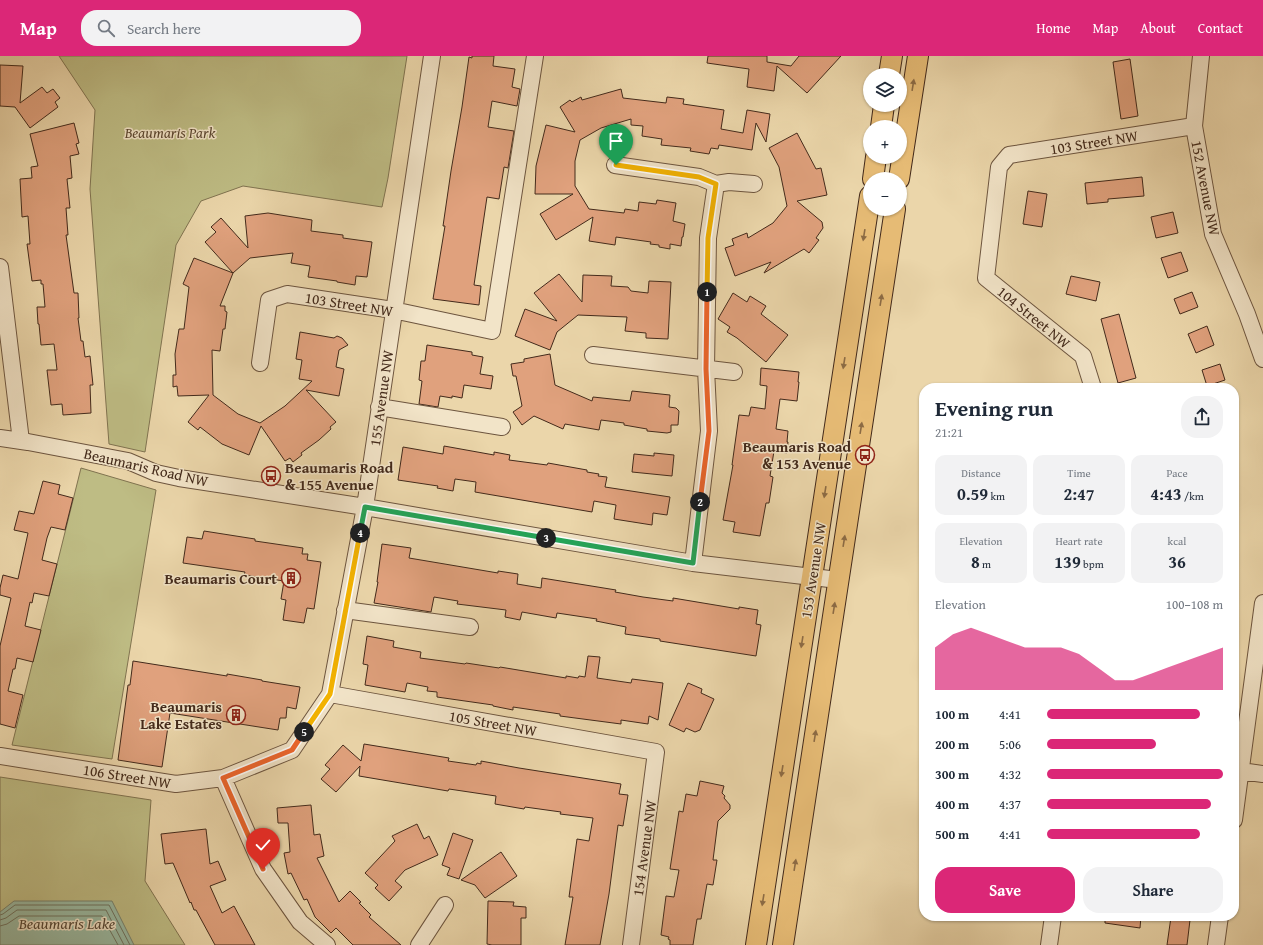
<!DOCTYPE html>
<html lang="en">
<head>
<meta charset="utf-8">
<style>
	:root { --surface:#fff; --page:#f2f2f3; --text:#1f2937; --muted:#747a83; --accent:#db2777 }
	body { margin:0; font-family:"Gentium Book Plus",serif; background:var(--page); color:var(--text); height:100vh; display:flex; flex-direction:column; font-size:15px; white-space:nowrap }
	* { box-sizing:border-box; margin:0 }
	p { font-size:13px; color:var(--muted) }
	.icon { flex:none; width:22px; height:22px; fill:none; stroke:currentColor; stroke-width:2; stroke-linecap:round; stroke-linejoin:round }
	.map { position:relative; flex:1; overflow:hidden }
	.side { position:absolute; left:919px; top:327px; width:320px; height:538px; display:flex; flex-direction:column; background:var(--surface); border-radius:16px; box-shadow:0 1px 3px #0004 }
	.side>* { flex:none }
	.controls { position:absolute; left:863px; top:12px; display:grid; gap:8px }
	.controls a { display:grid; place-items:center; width:44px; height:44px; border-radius:50%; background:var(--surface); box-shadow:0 1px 3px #0004; font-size:20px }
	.pin { position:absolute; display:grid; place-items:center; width:34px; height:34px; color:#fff; margin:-41px -17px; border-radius:50% 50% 50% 0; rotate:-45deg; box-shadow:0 0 4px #0007 }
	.pin .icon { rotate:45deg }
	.km { position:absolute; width:20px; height:20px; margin:-10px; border-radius:50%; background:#222; color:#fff; font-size:11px; line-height:20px; text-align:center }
	.round { display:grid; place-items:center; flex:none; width:42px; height:42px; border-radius:16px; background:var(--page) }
	.headline { display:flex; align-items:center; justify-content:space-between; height:68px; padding:0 16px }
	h1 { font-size:22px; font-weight:800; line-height:30px }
	.metrics { display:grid; grid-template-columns:repeat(3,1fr); gap:6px; height:68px; padding:4px 16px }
	.metrics div { display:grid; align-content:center; border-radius:10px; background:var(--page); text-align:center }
	.metrics b { font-size:17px; font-weight:800 }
	.metrics small { font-size:11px; font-weight:400 }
	.metrics p { font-size:11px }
	.chart { height:112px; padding:8px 16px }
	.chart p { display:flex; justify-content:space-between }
	.chart svg { width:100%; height:72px; margin-top:4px; fill:var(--accent); opacity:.7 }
	.primary-button { display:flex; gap:8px; margin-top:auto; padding:8px 16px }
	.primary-button a { flex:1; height:46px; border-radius:16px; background:var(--accent); color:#fff; font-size:16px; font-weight:800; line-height:46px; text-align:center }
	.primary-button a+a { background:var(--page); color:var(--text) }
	ul { padding:0 16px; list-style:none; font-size:13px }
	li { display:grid; grid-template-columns:64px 48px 1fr; align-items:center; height:30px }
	li i { height:10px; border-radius:5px; background:var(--accent) }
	header { display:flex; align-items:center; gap:24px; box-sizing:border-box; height:56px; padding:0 20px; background:var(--accent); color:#fff }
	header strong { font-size:19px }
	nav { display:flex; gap:22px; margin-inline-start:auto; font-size:14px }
	.search { width:280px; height:36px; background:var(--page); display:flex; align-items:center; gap:10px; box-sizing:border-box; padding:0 14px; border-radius:16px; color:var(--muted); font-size:15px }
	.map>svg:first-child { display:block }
	.green { fill:#bebc84; stroke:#807350 }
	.water { fill:#99baa3; stroke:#77806d }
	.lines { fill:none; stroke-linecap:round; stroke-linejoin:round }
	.shore { stroke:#6e725f; stroke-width:1 }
	.building { fill:#e0a17d; stroke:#432a1b }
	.minor-casing { stroke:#6d553f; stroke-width:18 }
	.major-casing { stroke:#432a1b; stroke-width:22 }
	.minor { stroke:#f2e4c8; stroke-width:16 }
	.major { stroke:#e6bb75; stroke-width:20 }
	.oneway { fill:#8c6b44 }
	.split-1-casing { stroke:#fff; stroke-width:8 }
	.split-2-casing { stroke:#fff; stroke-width:8 }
	.split-3-casing { stroke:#fff; stroke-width:8 }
	.split-4-casing { stroke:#fff; stroke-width:8 }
	.split-5-casing { stroke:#fff; stroke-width:8 }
	.split-6-casing { stroke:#fff; stroke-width:8 }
	.split-1 { stroke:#f5b400; stroke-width:5 }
	.split-2 { stroke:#f0652b; stroke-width:5 }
	.split-3 { stroke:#22a559; stroke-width:5 }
	.split-4 { stroke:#22a559; stroke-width:5 }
	.split-5 { stroke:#f5b400; stroke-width:5 }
	.split-6 { stroke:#f0652b; stroke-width:5 }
	.labels { text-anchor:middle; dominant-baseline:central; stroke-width:3; stroke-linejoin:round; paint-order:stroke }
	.park-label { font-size:15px; font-style:italic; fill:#5c4730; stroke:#f2e4c8 }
	.street-label { font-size:15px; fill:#432a1b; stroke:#f2e4c8 }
	.poi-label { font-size:15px; font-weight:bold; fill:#432a1b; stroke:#f2e4c8; text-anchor:end }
	.water-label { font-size:16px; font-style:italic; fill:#544736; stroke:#f2e4c8 }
</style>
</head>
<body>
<header>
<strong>Map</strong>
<div class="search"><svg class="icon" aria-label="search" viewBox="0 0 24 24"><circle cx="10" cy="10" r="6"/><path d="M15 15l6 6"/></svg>Search here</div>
<nav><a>Home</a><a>Map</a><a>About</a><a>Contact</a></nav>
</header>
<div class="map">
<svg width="1263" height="889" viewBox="0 0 1263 889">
	<rect width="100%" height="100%" fill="#ebd6aa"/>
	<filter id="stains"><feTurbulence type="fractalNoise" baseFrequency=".005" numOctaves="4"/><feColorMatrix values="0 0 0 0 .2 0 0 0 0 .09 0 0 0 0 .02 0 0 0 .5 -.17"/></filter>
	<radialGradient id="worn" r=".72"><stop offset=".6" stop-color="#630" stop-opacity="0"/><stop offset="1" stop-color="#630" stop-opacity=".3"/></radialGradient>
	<path class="green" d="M59 0H407L388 122 382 151 243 130 201 145 176 189 145 396 109 388 90 133 95 54Z
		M81 412 156 434 112 703 12 689Z
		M0 721 151 744 145 825 185 889H0Z"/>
	<path class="water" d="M14 845H112L134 889H0V856Z"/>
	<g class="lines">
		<path class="shore" d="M0 859 3 858 15 849H109L130 889
			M0 864 6 862 17 854H106L124 889
			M0 870 7 868 19 860H102L118 889"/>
	</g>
	<path class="building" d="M472 0H494L493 10 515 13 512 31 520 33 517 50 492 45 488 71 514 75 508 112 504 111 499 143 487 141 474 229 481 230 479 249 433 243 445 170H443L451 115 462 51 469 1 472 2Z
		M708 0H767V6L791 10 799 0H841L807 37 777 10 774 35 747 31 749 13 707 7Z
		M1130 3 1138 60 1121 63 1113 6Z
		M0 9 23 10 20 47 42 31 47 37 53 33 60 42 55 46 58 51 30 72 15 51 0 50Z
		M621 33 623 42 666 47 667 41 684 43 683 48 724 54 721 73 743 77 747 54 770 58 766 86 756 67 752 94 719 89 718 93 711 92 709 98 690 95 691 92 661 89 662 83 642 80 643 70 631 69V63L601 72 580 84 575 105V130L589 153 624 157 625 153 638 155 639 146 656 148 657 144 676 147 673 165 685 168 683 181H682L681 190 670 188V193L659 191V189L650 188 651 186 616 181 615 189 589 185 593 161 556 184 540 158 573 138H535L536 110 546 69 575 76 560 51 570 44 572 46 581 41 582 44Z
		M74 67 79 87 76 88 79 98 70 100 72 122 67 123 70 152H66L68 179H66L74 237H78L79 262H78L81 285H83L85 301 90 300 93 329H90L91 357 63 359 62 348 51 349 47 314H57L54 288 41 289 39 268H38L37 251H45L43 228H41V224L32 225 27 188H30L28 160 22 161 20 123 32 122 31 111 38 110 30 78Z
		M797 77 816 113 821 112 827 139 797 145 822 166 823 172 816 182 819 184 809 197 804 193 764 217 771 206 735 220 725 192 734 189 732 183 747 177 748 182 773 167 787 150 779 111 769 92Z
		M1142 121 1144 140 1108 143V146L1087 148 1085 127Z
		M1028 135 1047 138 1042 171 1023 168Z
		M1173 156 1178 177 1156 182 1151 161Z
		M268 157 312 164 311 175 343 179V182L372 186 367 221 356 220 355 229 337 226V225L308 221 310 210 291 207 293 197 250 202 233 217 205 186 216 176 211 171 221 162 248 192 245 160Z
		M1181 196 1188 215 1168 222 1161 202Z
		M194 202 233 217 220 250H225V255L227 256 225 273H223L220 295 212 294 213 339 238 358 260 367 285 350 312 325 299 323 302 304 296 303 300 276 334 282 337 280 342 282 348 289 339 294 336 311 344 313 339 340 306 334 336 366 330 371 331 373 319 384 301 397 302 399 293 406 290 402 285 405 261 370 249 399 222 388 200 371 198 374 188 366 209 339 178 340 177 330 173 331V319H176L175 298 179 273H184L189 231 183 228Z
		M559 218 582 246 583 219 612 220 611 230 628 231 631 235 648 237 649 225 671 226 668 283 646 282V277L625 275 627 261 578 259 557 276 550 294 515 280 525 253 557 265 534 237Z
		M1071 220 1100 226 1096 245 1066 238Z
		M1192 236 1198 251 1180 258 1174 243Z
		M733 237 747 246 750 240 766 250 761 258 788 279 766 306 737 282 727 276 730 271 718 263Z
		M1119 258 1136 322 1118 327 1101 263Z
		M1207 270 1214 289 1196 297 1188 278Z
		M427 289 472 296V299L483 301 480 318 493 320 491 333 464 329 462 342 452 340V342L440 340 438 351 419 348 422 325 419 324 421 305H425Z
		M550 298 555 329 592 345 593 341 630 345 632 335 670 339 669 351 676 352 679 355 678 369H671V376L667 377 647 375V373L624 369V367L601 364 599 374 565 368 563 373 534 360 522 369 513 356 522 350 516 320H513L511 308 524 306V303Z
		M1220 308 1225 324 1207 330 1202 314Z
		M761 312 799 316 798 326H799L797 345 780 343 776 373 788 375 787 386H788L787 397 774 395 770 420 773 421 769 447H766L760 480 733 476 735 466 723 464 733 409H732L739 359 749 360 751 351 765 353 767 330 760 329Z
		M444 390 494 399V396L510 399 509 404 547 409 548 407 587 414V416L599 418 598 420 607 421 605 431 670 441 667 459 653 457 652 469 614 463 616 449 594 445 592 456 475 436 476 426 455 423 453 435 437 432 438 430 398 424 403 391 443 398Z
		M654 397 674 399 672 420 632 416 634 398 654 400Z
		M43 425 60 429 58 438 73 442 65 474 51 471 47 482 42 504 57 508 49 540 34 537 32 547 30 546 25 570 41 574 33 606 17 602 15 613H13L8 635 23 639 15 672 0 668V590L11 542 0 539V532L3 519 18 523 28 477 14 474 19 455 34 458Z
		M204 475 255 483V485L303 492 302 498H308L307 504 321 506 314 553 307 552 304 567 283 564 286 544 281 543 284 525 244 519 245 516 183 507 187 481 202 483Z
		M382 488 411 492 409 502 498 517V515L518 518 517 528 541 532 542 522 616 534 615 536 643 541 673 545V542L739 553V551L758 554 756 568 761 569 756 600 660 585V583L625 578 626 571 596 565 597 563 557 557 556 562 522 556 520 564 505 561 506 554 457 548 458 545 434 541 431 556 374 547 378 526H377Z
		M367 580 394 585 393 591 421 596 420 602 465 608 466 607 499 612 500 611 566 622V620L578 622 579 620 585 621 588 600 600 601 597 622 631 627 632 623 663 627 658 664 649 660 648 668 621 664V668L560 660V658L513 651V654L493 650V649L437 641V636L427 635 428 631 407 627 405 636 365 629 368 609 363 608Z
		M133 605 227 620V618L262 624V625L300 631 296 653 287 651 286 662H280L278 674 170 657 162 711 118 704 128 629H130Z
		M688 627 702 633 701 637 714 643 700 674 695 676 686 672 684 676 669 669Z
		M364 688 449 702 448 705 476 709 477 707 481 708V705L519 712 621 728 619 738 628 739 623 770 618 769 609 838 600 889H565L573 841H569L577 783 589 785 593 762 560 758 561 756 525 751 524 753 495 748 496 740 449 733 448 735 359 720 360 710 336 736 321 723 330 713 325 709 343 689 361 705Z
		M700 725 724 730 722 737 725 740 724 742 730 749V753L718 765 713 804H717L713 829 707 828 701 863H697L693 889H670V884L668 883 669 881 661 879 666 840 674 841 679 814 670 813 679 755 683 756 686 738 697 740Z
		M311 749 314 779 320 778 324 800 317 802 339 846 350 835 361 846 359 847 371 859 369 861 401 889H353L336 872 331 877 315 861 307 843 304 844 291 817 288 818 284 797 290 796 288 767H278L277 752Z
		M417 768 424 783 429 780 438 799 405 814 395 825 402 831 389 845 375 832 378 829 365 817 395 785 392 780Z
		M206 773 210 808 218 805 226 824 210 830 222 857 234 850 255 889H215L196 854H194L191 846 190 847 173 807 165 808 161 778Z
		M453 777 473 784 459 823 447 819 450 812 442 809Z
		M501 796 517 820 485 842 475 829 461 824Z
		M488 845 514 846 513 850 526 851V862H521V889H492L487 888Z
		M1105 860H1141L1140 872 1105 867Z
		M1171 861 1190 864 1187 889H1167Z"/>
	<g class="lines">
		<g class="minor-casing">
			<path id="minor" d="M1201 0 1194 70 1213 178 1247 258 1263 303
				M615 109 699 121 716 128 708 182 706 313 709 375 693 507
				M716 128 729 126 754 128
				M0 211 21 385
				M593 299 734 316
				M260 307 269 244 287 238 393 254 492 275 535 0
				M1093 332 1083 300 986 222 999 111 1009 99 1194 70
				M379 351 502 371
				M0 382 28 386 128 405 156 417 179 422 365 451 693 507 838 524
				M345 554 470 571
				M330 638 656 696 631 889
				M0 700 176 728 223 722 292 694 330 638 365 451 432 0
				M1241 715 1263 718
				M223 722 263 813 300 866 327 889
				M1234 764 1263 547
				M419 889 445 849
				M1049 889 1053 860
				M1216 889 1220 860"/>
		</g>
		<g class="major-casing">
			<path id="major" d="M889 19 892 0
				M881 71 884 49
				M873 123 876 101
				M899 123 918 0
				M756 889 870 140
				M783 889 895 153"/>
		</g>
		<use href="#minor" class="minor"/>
		<use href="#major" class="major"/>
	</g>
	<defs><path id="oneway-solid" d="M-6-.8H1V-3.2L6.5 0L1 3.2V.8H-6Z"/></defs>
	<g class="oneway">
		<use href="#oneway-solid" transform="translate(913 29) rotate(-81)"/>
		<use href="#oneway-solid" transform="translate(864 179) rotate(99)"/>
		<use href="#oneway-solid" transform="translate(881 244) rotate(-81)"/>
		<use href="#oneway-solid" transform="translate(844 307) rotate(99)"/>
		<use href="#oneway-solid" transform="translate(861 372) rotate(-81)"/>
		<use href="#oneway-solid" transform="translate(825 436) rotate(99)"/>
		<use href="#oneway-solid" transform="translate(844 485) rotate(-81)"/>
		<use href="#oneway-solid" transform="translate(834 552) rotate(-81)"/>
		<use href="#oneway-solid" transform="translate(802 586) rotate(99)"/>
		<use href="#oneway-solid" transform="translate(815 680) rotate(-81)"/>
		<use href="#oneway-solid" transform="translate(782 715) rotate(99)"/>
		<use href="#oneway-solid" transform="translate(795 809) rotate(-81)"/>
		<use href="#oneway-solid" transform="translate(763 844) rotate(99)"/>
	</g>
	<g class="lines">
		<g class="split-1-casing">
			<path id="split-1" d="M616 109 699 121 716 128 708 182 707 236"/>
		</g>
		<g class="split-2-casing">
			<path id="split-2" d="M700 446 709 375 706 313 707 236"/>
		</g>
		<g class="split-3-casing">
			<path id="split-3" d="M546 482 693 507 700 446"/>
		</g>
		<g class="split-4-casing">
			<path id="split-4" d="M360 477 365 451 546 482"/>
		</g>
		<g class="split-5-casing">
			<path id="split-5" d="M304 676 330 638 360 477"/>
		</g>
		<g class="split-6-casing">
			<path id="split-6" d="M263 813 223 722 292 694 304 676"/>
		</g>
		<use href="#split-1" class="split-1"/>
		<use href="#split-2" class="split-2"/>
		<use href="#split-3" class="split-3"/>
		<use href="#split-4" class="split-4"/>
		<use href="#split-5" class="split-5"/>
		<use href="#split-6" class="split-6"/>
	</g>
	<defs>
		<g id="bus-ring" transform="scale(1)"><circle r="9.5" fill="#f2e4c8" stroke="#8f2418" stroke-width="1.5"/><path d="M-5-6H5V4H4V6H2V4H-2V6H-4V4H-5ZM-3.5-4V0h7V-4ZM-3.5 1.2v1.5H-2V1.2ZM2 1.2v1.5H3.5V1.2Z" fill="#8f2418"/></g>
		<g id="building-ring" transform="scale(1)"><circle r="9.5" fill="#f2e4c8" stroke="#8f2418" stroke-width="1.5"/><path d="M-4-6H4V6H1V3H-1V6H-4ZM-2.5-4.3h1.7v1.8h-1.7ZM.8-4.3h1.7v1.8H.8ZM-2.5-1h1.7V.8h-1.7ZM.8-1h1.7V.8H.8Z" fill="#8f2418"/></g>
	</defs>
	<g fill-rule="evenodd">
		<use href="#bus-ring" x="865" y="399"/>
		<use href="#bus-ring" x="271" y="420"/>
		<use href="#building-ring" x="291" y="522"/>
		<use href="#building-ring" x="236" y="659"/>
	</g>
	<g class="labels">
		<g class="park-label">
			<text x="170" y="76">Beaumaris Park</text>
		</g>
		<g class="street-label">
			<text transform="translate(1094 86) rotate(-9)">103 Street NW</text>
			<text transform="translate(1206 132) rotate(79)">152 Avenue NW</text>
			<text transform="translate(349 248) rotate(9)">103 Street NW</text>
			<text transform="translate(1034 261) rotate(39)">104 Street NW</text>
			<text transform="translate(381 342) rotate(-82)">155 Avenue NW</text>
			<text transform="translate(146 411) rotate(13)">Beaumaris Road NW</text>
			<text transform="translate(813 514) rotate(-81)">153 Avenue NW</text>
			<text transform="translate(493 667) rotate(10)">105 Street NW</text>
			<text transform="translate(127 720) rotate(9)">106 Street NW</text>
			<text transform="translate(644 792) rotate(-82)">154 Avenue NW</text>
		</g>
		<g class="poi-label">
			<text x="851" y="390">Beaumaris Road<tspan x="851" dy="17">&amp; 153 Avenue</tspan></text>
			<text x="285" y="411" text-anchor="start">Beaumaris Road<tspan x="285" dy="17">&amp; 155 Avenue</tspan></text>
			<text x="277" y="522">Beaumaris Court</text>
			<text x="222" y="650">Beaumaris<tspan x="222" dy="17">Lake Estates</tspan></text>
		</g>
		<g class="water-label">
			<text x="67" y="867">Beaumaris Lake</text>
		</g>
	</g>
	<rect width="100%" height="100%" filter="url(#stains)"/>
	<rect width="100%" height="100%" fill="url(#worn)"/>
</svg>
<div class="controls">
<a><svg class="icon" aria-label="layers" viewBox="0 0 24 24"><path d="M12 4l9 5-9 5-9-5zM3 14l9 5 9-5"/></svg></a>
<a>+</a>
<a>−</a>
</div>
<div class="pin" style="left:616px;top:109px;background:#1e9e55"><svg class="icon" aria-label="arrive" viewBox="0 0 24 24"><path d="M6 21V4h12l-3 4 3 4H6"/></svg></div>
<div class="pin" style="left:263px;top:813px;background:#d93025"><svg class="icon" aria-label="check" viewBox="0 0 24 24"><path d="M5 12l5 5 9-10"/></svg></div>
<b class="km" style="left:707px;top:236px">1</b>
<b class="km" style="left:700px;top:446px">2</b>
<b class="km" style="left:546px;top:482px">3</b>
<b class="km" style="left:360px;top:477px">4</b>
<b class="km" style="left:304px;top:676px">5</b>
<section class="side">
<div class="headline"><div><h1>Evening run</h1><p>21:21</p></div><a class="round"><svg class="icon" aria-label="share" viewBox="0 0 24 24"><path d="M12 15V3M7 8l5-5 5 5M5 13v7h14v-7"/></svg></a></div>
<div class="metrics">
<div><p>Distance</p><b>0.59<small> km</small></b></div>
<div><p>Time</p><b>2:47</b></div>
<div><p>Pace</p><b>4:43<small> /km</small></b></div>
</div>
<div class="metrics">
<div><p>Elevation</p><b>8<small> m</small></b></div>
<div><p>Heart rate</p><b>139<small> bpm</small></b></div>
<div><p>kcal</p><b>36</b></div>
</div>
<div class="chart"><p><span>Elevation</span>100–108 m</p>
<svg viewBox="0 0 160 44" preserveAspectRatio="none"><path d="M0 44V18L10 10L20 6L30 10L40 14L50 18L60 18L70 18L80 22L90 30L100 38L110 38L120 34L130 30L140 26L150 22L160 18V44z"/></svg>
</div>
<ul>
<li><b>100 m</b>4:41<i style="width:87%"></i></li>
<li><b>200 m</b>5:06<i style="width:62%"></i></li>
<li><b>300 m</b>4:32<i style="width:100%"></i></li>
<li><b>400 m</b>4:37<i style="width:93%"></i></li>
<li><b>500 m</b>4:41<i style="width:87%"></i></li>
</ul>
<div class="primary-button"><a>Save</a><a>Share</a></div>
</section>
</div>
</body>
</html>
